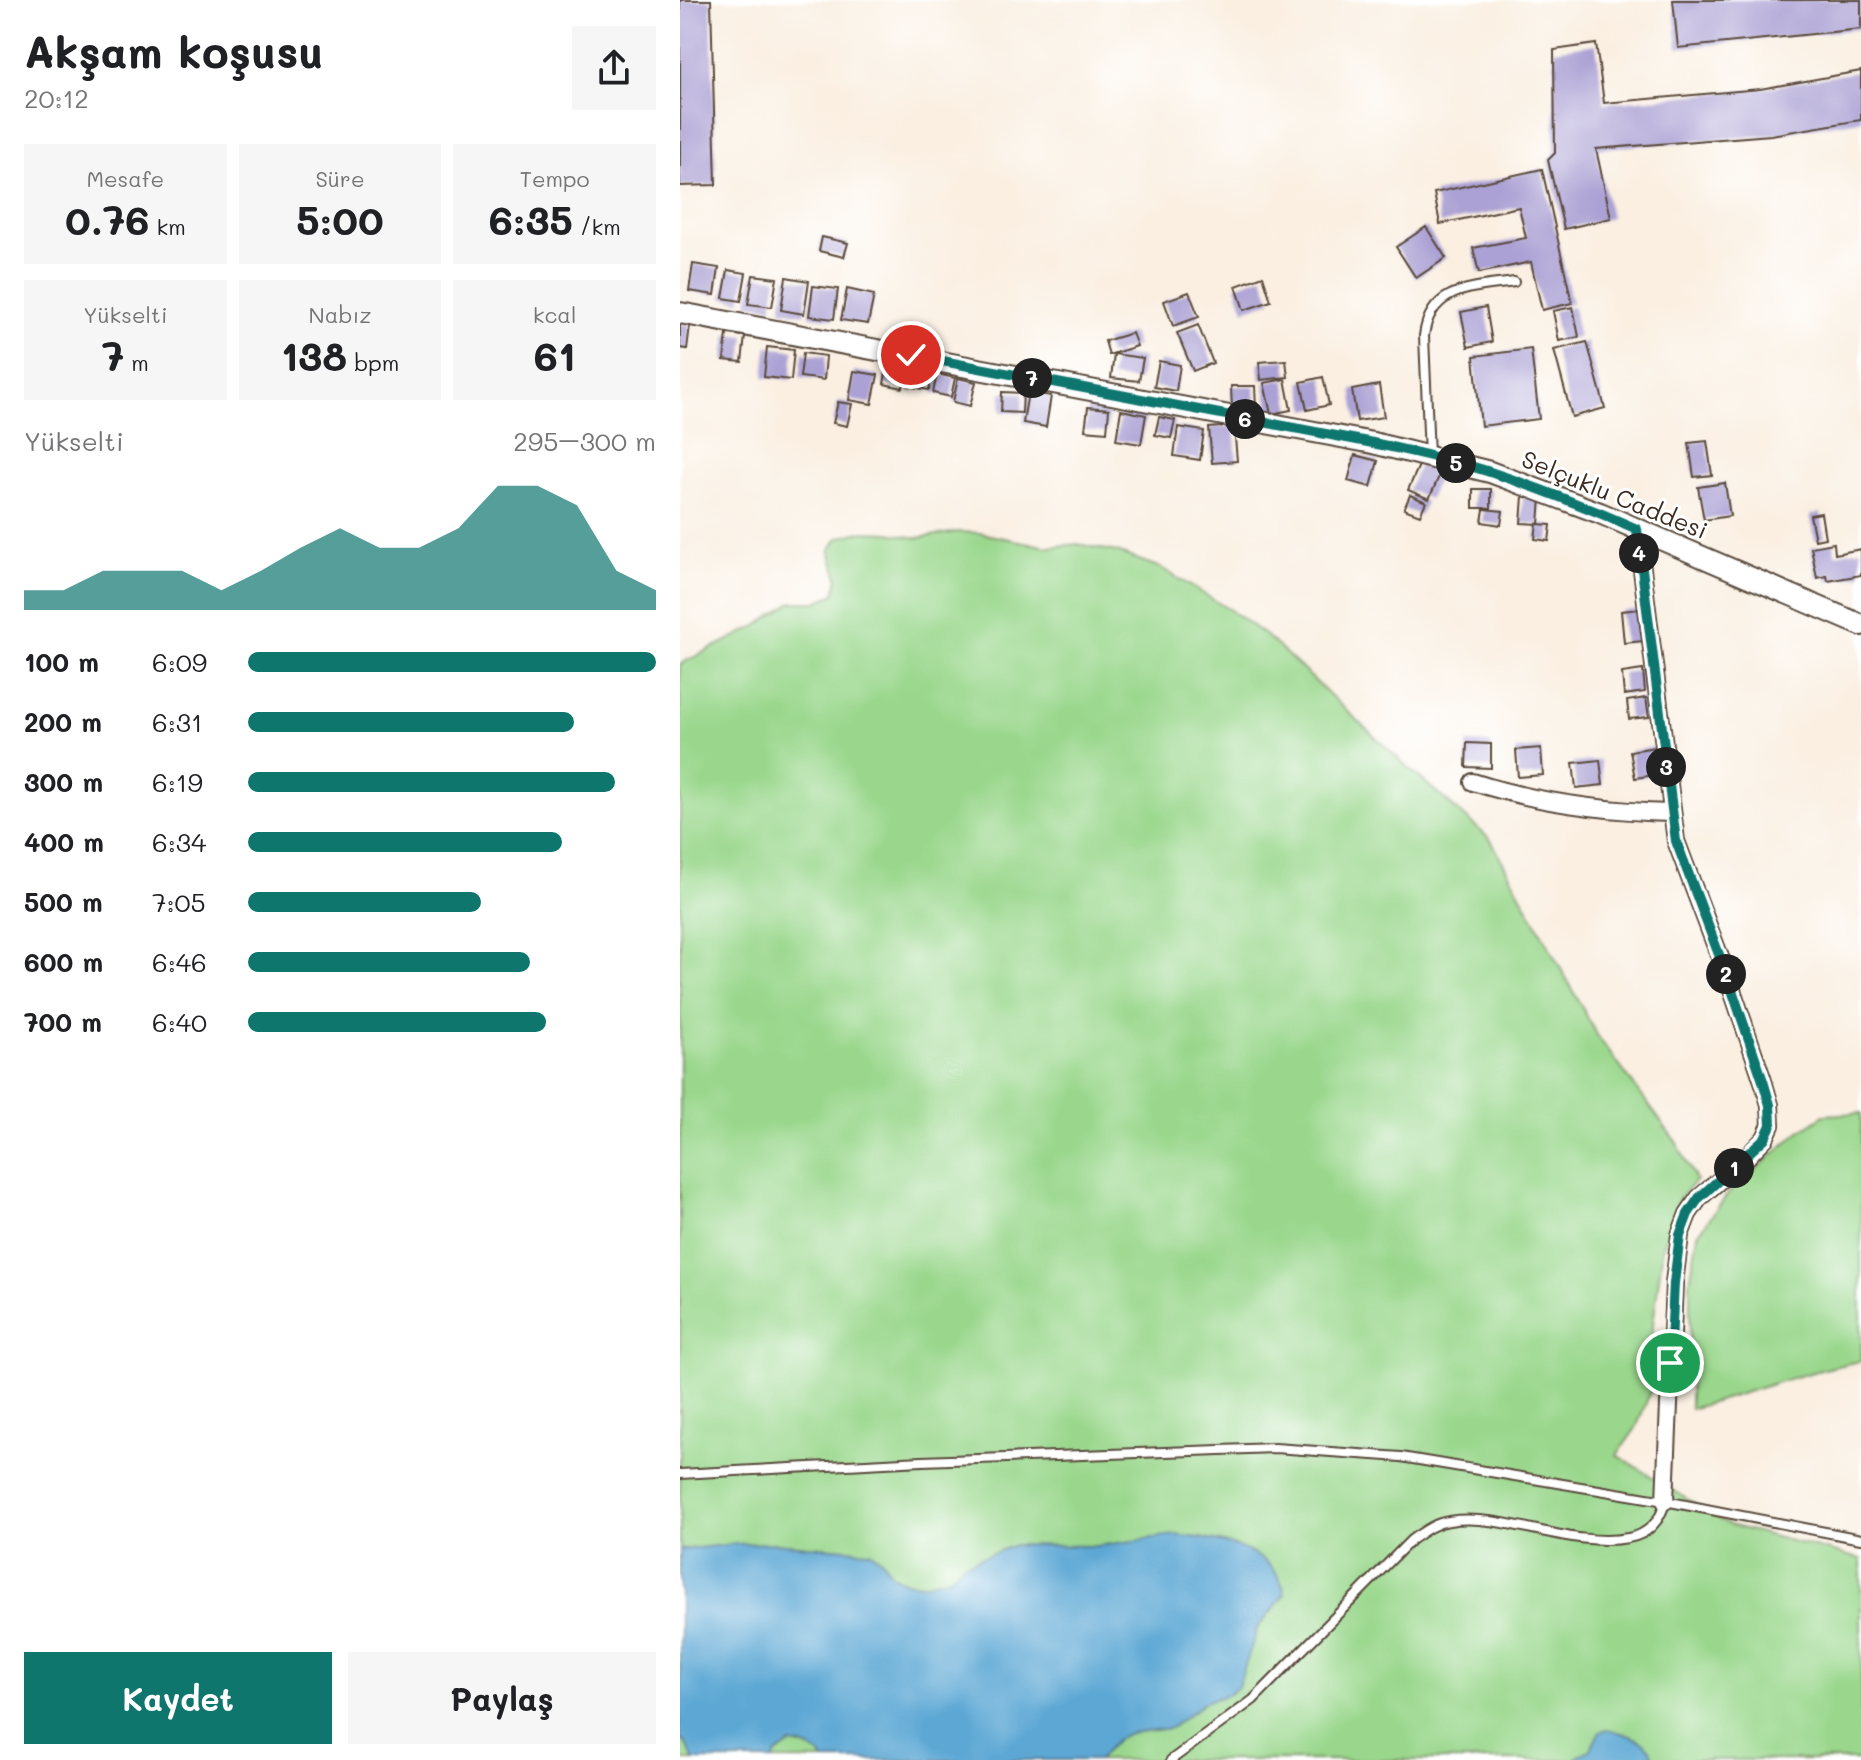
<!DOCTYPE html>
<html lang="tr">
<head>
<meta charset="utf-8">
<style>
	:root { --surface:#fff; --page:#f6f6f6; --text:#202124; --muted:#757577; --accent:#0f766e }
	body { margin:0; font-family:Mali,sans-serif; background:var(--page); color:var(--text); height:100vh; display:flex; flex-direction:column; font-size:30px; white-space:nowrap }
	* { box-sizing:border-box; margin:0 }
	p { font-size:26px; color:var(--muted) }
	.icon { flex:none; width:44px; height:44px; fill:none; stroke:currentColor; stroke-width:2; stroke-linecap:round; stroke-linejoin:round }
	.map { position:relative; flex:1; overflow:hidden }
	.sheet { display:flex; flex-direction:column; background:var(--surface); width:680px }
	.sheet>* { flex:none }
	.pin { position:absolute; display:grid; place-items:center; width:68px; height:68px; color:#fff; margin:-34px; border:4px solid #fff; border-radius:50%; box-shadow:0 2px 8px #0007 }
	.km { position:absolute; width:40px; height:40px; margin:-20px; border-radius:50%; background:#222; color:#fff; font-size:22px; line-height:40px; text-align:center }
	.round { display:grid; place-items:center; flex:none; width:84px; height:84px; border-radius:0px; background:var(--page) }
	.summary { display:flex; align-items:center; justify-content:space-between; height:136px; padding:0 24px }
	h1 { font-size:44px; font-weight:700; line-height:60px }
	.figures { display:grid; grid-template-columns:repeat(3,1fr); gap:12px; height:136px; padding:8px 24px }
	.figures div { display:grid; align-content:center; border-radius:0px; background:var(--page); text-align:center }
	.figures b { font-size:40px; font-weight:700 }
	.figures small { font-size:22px; font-weight:400 }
	.figures p { font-size:22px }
	.chart { height:224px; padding:16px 24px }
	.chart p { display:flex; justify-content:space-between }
	.chart svg { width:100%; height:144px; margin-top:8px; fill:var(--accent); opacity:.7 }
	.button { display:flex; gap:16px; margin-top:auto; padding:16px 24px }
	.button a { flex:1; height:92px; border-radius:0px; background:var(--accent); color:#fff; font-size:32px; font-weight:700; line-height:92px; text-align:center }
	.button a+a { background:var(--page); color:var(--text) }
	ul { padding:0 24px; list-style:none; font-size:26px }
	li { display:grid; grid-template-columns:128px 96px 1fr; align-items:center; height:60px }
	li i { height:20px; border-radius:10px; background:var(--accent) }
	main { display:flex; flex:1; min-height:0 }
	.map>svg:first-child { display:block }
	.green { fill:#9ad78c; stroke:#6a8055; stroke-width:2 }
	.water { fill:#5ca7d4; stroke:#4c6879; stroke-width:2 }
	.building { fill:#aba1d4 }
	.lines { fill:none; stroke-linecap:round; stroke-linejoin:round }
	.service-casing { stroke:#58483b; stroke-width:12 }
	.minor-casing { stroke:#58483b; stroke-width:20 }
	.tertiary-casing { stroke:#58483b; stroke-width:24 }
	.service { stroke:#fff; stroke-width:8 }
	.minor { stroke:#fff; stroke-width:16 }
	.tertiary { stroke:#fff; stroke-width:20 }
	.route-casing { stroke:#fff; stroke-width:16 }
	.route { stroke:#0f766e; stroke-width:10 }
	.labels { text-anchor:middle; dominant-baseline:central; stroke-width:6; stroke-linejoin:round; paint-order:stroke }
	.street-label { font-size:24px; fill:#3b2a1e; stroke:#fff }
</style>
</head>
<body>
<main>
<section class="sheet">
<div class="summary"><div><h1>Akşam koşusu</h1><p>20:12</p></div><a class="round"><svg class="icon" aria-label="share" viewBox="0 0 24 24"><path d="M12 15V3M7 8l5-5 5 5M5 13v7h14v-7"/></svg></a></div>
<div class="figures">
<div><p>Mesafe</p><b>0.76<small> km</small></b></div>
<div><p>Süre</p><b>5:00</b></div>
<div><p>Tempo</p><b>6:35<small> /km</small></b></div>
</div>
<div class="figures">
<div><p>Yükselti</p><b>7<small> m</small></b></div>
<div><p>Nabız</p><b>138<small> bpm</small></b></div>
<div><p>kcal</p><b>61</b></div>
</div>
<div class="chart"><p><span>Yükselti</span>295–300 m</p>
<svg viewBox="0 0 160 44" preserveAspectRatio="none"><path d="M0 44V38L10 38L20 32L30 32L40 32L50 38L60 32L70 25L80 19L90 25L100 25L110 19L120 6L130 6L140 12L150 32L160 38V44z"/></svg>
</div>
<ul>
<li><b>100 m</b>6:09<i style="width:100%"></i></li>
<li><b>200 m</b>6:31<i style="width:80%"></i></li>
<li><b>300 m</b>6:19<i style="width:90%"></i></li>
<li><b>400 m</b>6:34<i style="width:77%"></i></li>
<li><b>500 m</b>7:05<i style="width:57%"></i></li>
<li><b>600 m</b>6:46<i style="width:69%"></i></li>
<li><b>700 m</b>6:40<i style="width:73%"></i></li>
</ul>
<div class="button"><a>Kaydet</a><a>Paylaş</a></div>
</section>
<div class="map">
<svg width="1181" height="1760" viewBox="0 0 1181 1760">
	<rect width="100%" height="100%" fill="#fff"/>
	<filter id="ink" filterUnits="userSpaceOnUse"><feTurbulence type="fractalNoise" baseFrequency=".0125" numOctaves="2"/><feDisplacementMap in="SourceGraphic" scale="16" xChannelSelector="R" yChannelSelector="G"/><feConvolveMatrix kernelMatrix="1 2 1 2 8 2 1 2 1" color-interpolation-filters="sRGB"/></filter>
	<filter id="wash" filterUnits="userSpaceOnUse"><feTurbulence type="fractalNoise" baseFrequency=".006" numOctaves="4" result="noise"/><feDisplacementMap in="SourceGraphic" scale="32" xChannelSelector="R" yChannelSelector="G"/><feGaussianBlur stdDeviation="1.8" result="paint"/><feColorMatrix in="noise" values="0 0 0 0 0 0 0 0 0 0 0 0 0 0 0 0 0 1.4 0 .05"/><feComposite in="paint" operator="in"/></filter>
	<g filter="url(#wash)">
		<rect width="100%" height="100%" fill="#faefe1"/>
		<path class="green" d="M180 532 209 533 237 538 278 532 300 533 368 547 398 544 437 552 481 568 550 610 590 639 723 763 811 840 918 1037 997 1143 1016 1180 999 1199 983 1247 973 1324 971 1390 956 1428 937 1455 1049 1525 1181 1559V1760H0V664L75 627 112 602H136L155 594 158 578 150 550 158 538Z
			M1181 1113V1361C1122 1372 1068 1393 1010 1409V1282L1018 1234 1048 1194 1120 1131 1144 1115Z"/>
		<path class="water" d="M495 1535C535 1539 598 1548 605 1595L578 1627 558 1687 549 1694 525 1702 491 1728 450 1733 439 1737 418 1760H143C137 1748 123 1746 110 1744L95 1755 94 1760H14L5 1742 0 1740V1550L53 1544 95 1543 190 1551 203 1561 212 1575 226 1582 242 1584 270 1577 283 1564 335 1545 417 1546Z
			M927 1729C944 1733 972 1740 974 1760H893L910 1749 920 1731Z"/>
		<g id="blocks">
			<path class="building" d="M0 0H31L36 185 0 186Z
				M993 0H1181V29L998 48Z
				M916 44 924 103 1080 89 1181 71V120L1091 135 916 149 931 218 884 229 868 160 875 153 874 50Z
				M862 169 892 303 862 310 851 262 799 273 793 248 846 238 839 207 760 224 754 193Z
				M746 227 766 258 736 278 716 247Z
				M142 237 168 243 164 257 139 251Z
				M13 264 39 268 35 295 9 291Z
				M48 270 66 273 61 301 43 298Z
				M73 275 97 278 92 307 68 304Z
				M583 276 591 301 564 310 556 286Z
				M106 277 129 281 124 314 101 310Z
				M133 286 158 289 154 319 129 316Z
				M167 289 194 295 188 324 161 320Z
				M509 292 519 317 493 326 484 301Z
				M806 307 812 342 788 347 781 312Z
				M893 307 899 337 879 341 873 311Z
				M0 324 10 325 7 349 0 348Z
				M518 325 533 363 513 371 497 333Z
				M452 333 457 346 429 355 425 341Z
				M47 334 65 336 62 362 44 360Z
				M907 342 925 408 892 417 874 350Z
				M87 347 114 350 111 380 84 377Z
				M851 349 859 419 801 426 794 356Z
				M123 353 146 356 144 380 120 377Z
				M434 354 463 358 459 381 431 378Z
				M606 360 608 377 581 380 579 362Z
				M479 361 500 365 496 391 474 387Z
				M207 367 226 370 223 388 204 384Z
				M232 367 253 371 249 390 228 386Z
				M174 371 198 375 192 404 169 400Z
				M257 374 275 378 271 397 253 393Z
				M643 377 649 405 627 410 621 382Z
				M278 378 296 382 290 406 273 402Z
				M605 379 611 410 591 414 584 383Z
				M699 385 704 417 677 421 672 390Z
				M551 386H575L576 408 552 409Z
				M322 392 343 393 342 413 321 412Z
				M348 392 371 396 366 427 343 423Z
				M158 402 172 404 167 426 153 423Z
				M408 407 429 409 427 432 405 430Z
				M441 410 466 415 461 444 436 440Z
				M479 417 495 420 491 438 475 435Z
				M554 426 557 461 532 463 529 428Z
				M498 427 524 431 520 460 494 456Z
				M1027 441 1032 475 1014 477 1009 443Z
				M675 455 698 461 691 487 668 481Z
				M740 463 761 472 749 499 728 490Z
				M1045 483 1050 516 1024 520 1018 487Z
				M793 489H811V508H793Z
				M730 495 746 502 740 515 724 509Z
				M843 496 861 497 859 524 841 523Z
				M804 509 823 511 821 525 802 522Z
				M1141 513 1145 538 1135 540 1130 515Z
				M857 524 871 525 869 541 855 539Z
				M1154 543 1155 554 1181 549V575L1148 581 1147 576 1137 578 1131 547Z
				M960 609 963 641 944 643 941 611Z
				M963 670 965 692 944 695 942 673Z
				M966 698 969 717 949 719 947 701Z
				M787 743 811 744V768L786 767Z
				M976 747 981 774 955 778 950 751Z
				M861 748 863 775 838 777 836 750Z
				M920 760 923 785 896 788 893 763Z"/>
		</g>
	</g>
	<g filter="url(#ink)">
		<use href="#blocks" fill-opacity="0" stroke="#58483b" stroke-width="2"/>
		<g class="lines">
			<g class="service-casing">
				<path id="service" d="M749 456 744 336C750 286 794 288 834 282
					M0 1474 242 1461 595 1448 721 1457 985 1501 1181 1539
					M491 1760 573 1700 731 1540C743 1532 754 1523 769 1521 824 1512 893 1549 948 1538 968 1535 981 1520 985 1502"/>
			</g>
			<g class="minor-casing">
				<path id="minor" d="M957 529 996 841 1049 981 1083 1081 1090 1105 1091 1125 1085 1138 1068 1156 1019 1198 1008 1214 1000 1235 994 1283 985 1501
					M793 782C858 803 923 811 991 813"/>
			</g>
			<g class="tertiary-casing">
				<path id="tertiary" d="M0 313 693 443 810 472 920 513 1181 625"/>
			</g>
			<use href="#service" class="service"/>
			<use href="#minor" class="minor"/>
			<use href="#tertiary" class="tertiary"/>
		</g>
	</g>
	<g class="lines" filter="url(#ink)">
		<g class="route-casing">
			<path id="route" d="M231 355 693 443C733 452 774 460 813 473 862 489 909 508 957 529L996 841 1049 981 1083 1081 1090 1105 1091 1125 1085 1138 1019 1198 1008 1214 1000 1235 994 1283 990 1363"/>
		</g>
		<use href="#route" class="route"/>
	</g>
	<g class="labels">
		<g class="street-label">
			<text transform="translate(935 494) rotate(22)">Selçuklu Caddesi</text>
		</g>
	</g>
</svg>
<div class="pin" style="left:990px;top:1363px;background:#1e9e55"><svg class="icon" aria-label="arrive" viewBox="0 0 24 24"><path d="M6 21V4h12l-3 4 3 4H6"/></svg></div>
<div class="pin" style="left:231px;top:355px;background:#d93025"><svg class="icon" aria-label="check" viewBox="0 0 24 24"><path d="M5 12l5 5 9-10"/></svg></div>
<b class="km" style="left:1054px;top:1168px">1</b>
<b class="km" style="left:1046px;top:974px">2</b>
<b class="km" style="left:986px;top:767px">3</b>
<b class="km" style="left:959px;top:553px">4</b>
<b class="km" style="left:776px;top:463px">5</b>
<b class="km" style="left:565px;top:419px">6</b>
<b class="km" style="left:352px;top:378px">7</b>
</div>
</main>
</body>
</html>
